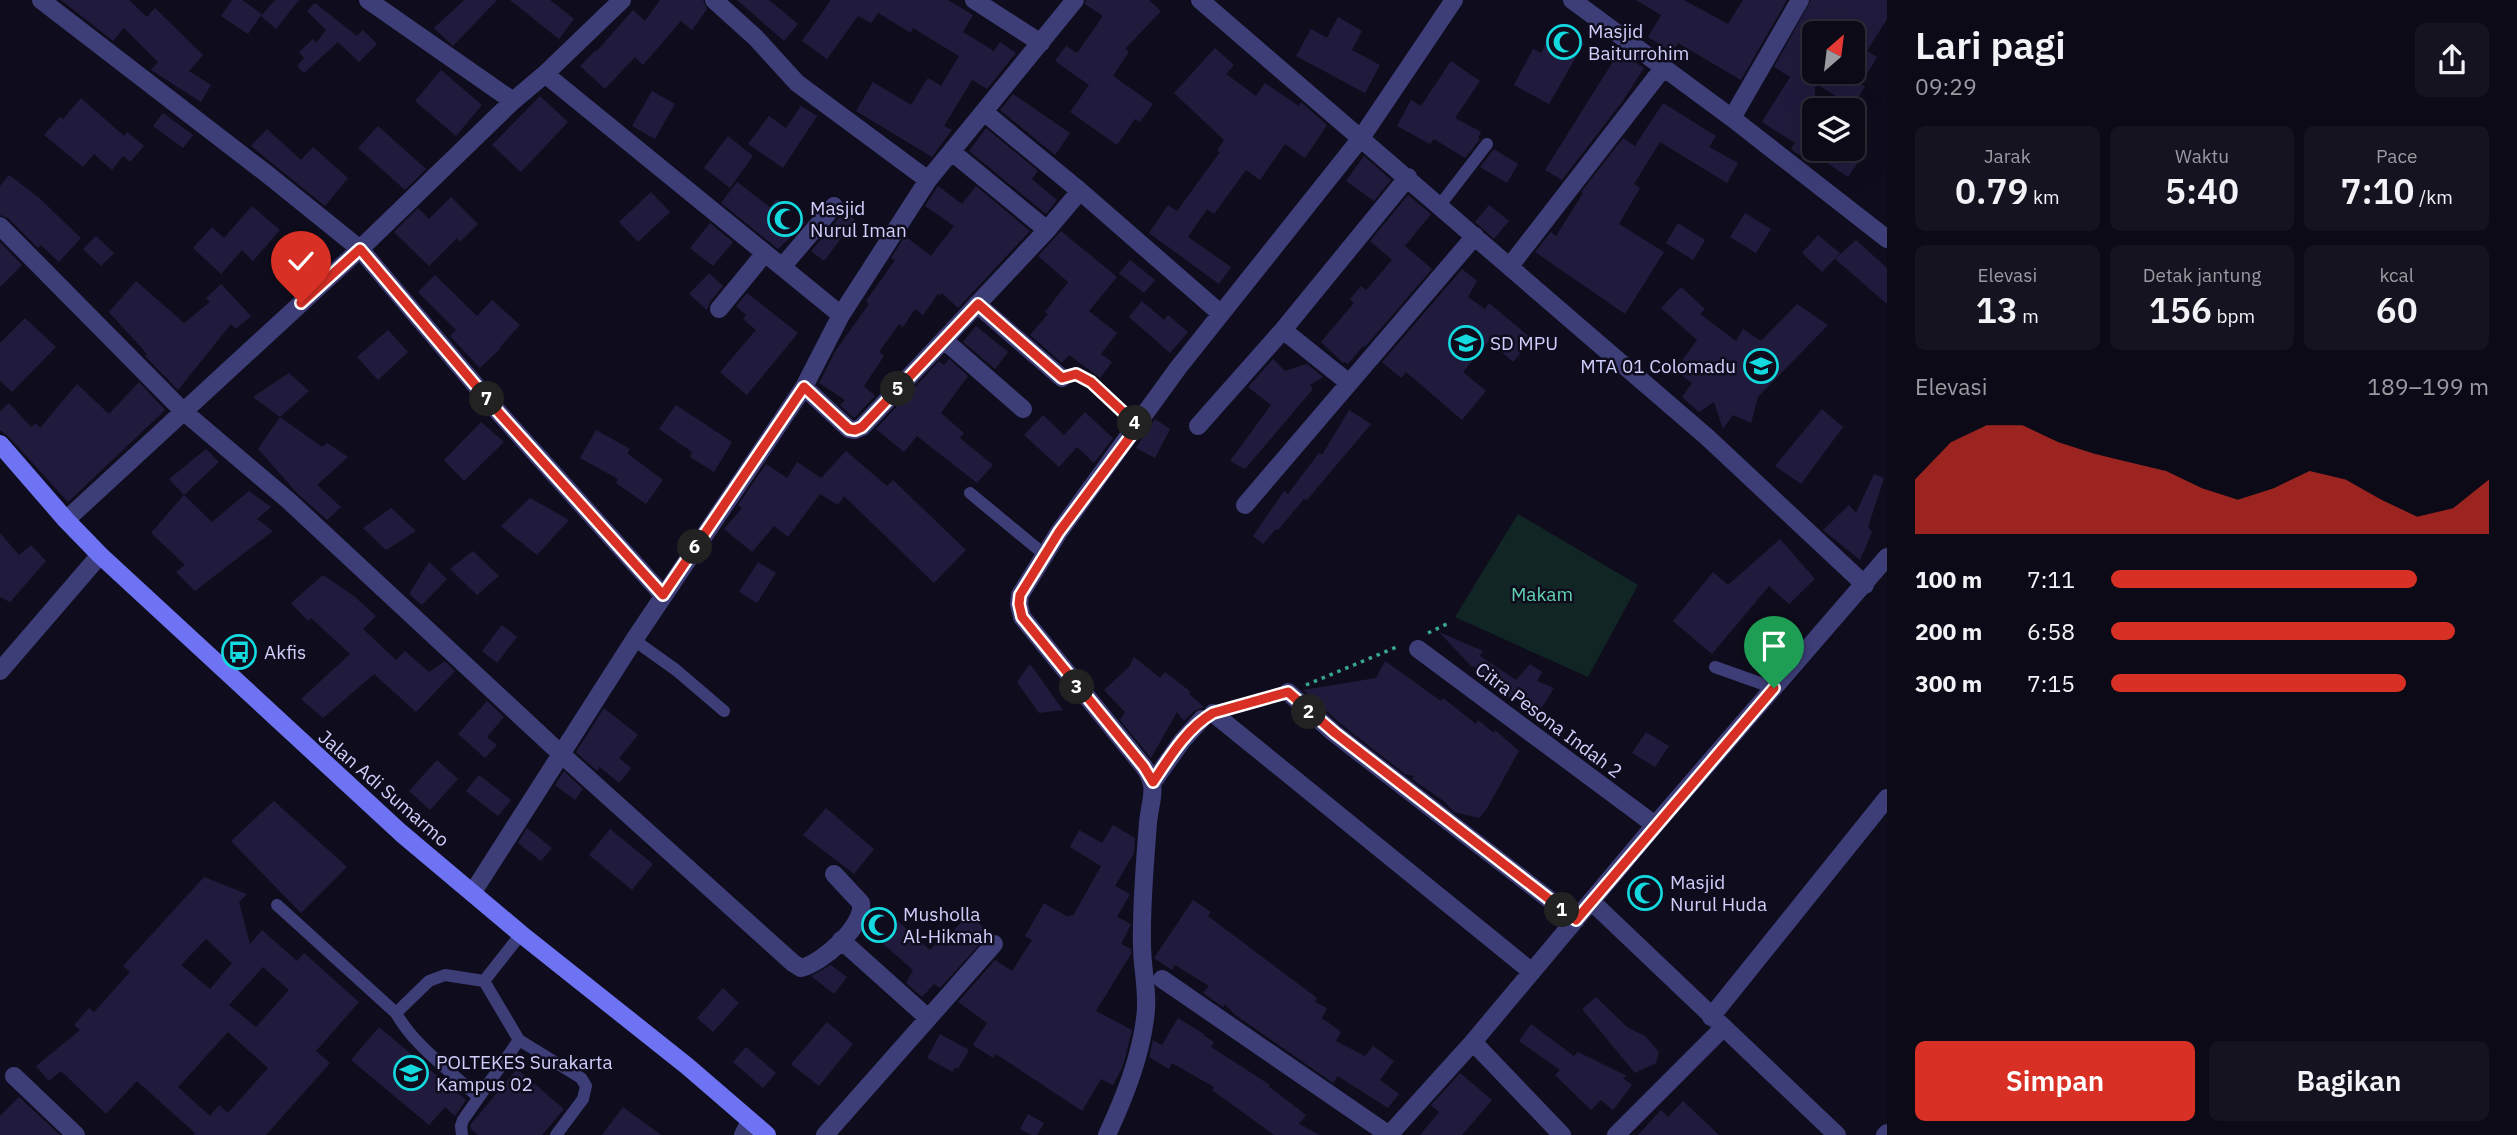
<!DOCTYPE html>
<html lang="id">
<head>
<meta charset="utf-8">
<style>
	:root { --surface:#0b0a16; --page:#14131f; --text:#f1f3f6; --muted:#9a9aa1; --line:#2b2b35; --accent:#d93025 }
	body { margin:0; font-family:"IBM Plex Sans",sans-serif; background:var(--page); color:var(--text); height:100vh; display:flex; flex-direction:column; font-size:26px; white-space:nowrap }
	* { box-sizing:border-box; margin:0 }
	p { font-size:23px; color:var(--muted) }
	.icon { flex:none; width:38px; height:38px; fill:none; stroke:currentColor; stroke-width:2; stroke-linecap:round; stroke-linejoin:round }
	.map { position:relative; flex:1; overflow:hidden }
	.sheet { display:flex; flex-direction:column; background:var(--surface); width:630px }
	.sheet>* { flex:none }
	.needle { width:46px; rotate:28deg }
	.tools { position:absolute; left:1802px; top:21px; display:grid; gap:14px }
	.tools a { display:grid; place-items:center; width:63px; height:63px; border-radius:10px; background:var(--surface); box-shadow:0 7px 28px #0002,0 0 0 2px var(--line); font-size:35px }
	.pin { position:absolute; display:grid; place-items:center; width:60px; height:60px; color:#fff; margin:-72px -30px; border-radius:50% 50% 50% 0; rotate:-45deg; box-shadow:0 0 7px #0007 }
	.pin .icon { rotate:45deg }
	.km { position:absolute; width:35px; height:35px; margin:-18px; border-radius:50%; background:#222; color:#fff; font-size:19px; line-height:35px; text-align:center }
	.round { display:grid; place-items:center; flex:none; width:74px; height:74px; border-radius:10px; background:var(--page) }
	.summary { display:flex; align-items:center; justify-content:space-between; height:119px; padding:0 28px }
	h1 { font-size:38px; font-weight:600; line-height:52px }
	.stats { display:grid; grid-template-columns:repeat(3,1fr); gap:10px; height:119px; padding:7px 28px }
	.stats div { display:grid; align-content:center; border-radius:10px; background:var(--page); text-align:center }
	.stats b { font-size:35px; font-weight:600 }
	.stats small { font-size:19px; font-weight:400 }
	.stats p { font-size:19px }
	.chart { height:196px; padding:14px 28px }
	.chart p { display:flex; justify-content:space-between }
	.chart svg { width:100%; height:126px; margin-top:7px; fill:var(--accent); opacity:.7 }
	.action { display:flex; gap:14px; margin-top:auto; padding:14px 28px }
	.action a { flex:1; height:80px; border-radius:10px; background:var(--accent); color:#fff; font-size:28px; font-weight:600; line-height:80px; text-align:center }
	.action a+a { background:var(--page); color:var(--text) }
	ul { padding:0 28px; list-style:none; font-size:23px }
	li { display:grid; grid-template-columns:112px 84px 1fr; align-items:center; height:52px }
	li i { height:18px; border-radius:9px; background:var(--accent) }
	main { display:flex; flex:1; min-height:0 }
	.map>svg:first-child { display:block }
	.green { fill:#112624 }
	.building { fill:#201b3c; fill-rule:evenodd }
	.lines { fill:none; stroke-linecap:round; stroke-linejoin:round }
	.path { stroke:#38a596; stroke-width:3.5; stroke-dasharray:3.5 5; stroke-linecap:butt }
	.service { stroke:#3d3e78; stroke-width:12 }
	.minor { stroke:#3d3e78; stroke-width:18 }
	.secondary { stroke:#6d73f2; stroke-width:18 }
	.route-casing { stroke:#fff; stroke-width:14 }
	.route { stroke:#d93025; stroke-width:9 }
	.labels { text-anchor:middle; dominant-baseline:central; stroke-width:5; stroke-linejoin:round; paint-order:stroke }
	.poi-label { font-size:19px; fill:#d0cefb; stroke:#0f0d1d; text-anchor:start }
	.park-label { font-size:19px; fill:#61d3af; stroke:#0f0d1d }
	.street-label { font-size:19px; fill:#d0cefb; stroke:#0f0d1d }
</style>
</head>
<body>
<main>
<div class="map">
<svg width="1887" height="1135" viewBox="0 0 1887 1135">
	<rect width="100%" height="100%" fill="#0f0d1d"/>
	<path class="green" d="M1518 514 1638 585 1588 677 1455 617Z"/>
	<path class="building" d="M61 0H129L147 17 155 8 203 55 189 71 211 85 201 102 151 70 158 62 124 28 113 41Z
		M232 0H242L262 14 248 34 221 16Z
		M275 0H299L276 29 261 16Z
		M464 0H497L453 46 434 28Z
		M510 0H550L574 19 559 39Z
		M660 0H703L707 9 692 30 681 21 643 65 635 57 605 89 580 66 596 50 597 51 633 10 645 21Z
		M737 0H769L798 24 784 41Z
		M831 0H948L973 15 963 32 994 51 1000 42 1016 53 987 89 972 80 944 126 952 130 932 157 856 111 873 82 911 105 928 78 941 86 959 56 913 28 911 33 878 13 871 23 858 16 827 59 802 41Z
		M1086 0H1149L1161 11 1125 49 1129 52 1113 76 1153 104 1140 122 1135 119 1117 145 1070 112 1089 85 1055 61 1066 46 1077 53 1103 16 1085 4Z
		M1636 0H1684L1728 24 1743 0H1787L1741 80 1678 43 1672 52 1648 37 1661 15Z
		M1811 0H1887V19L1867 51 1877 57 1861 84 1865 86 1853 107 1815 83V149H1844L1861 158 1848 177 1815 155V164L1796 153 1791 149 1795 143 1762 122 1790 77 1774 67ZM1815 33H1853V72H1815Z
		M315 3 357 36 363 30 377 44 359 62 338 42 304 73 297 66 304 58 299 52 313 39 316 43 326 30 307 11Z
		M1338 17 1362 31 1352 50 1380 65 1365 93 1296 56 1311 29 1327 38Z
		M1554 27 1584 43 1549 104 1514 85 1533 49 1541 53Z
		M1215 48 1234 65 1226 74 1256 96 1265 83 1299 106 1301 102 1327 125 1305 158 1285 144 1260 180 1246 170 1214 214 1207 209 1188 237 1231 267 1219 284 1149 233 1168 205 1177 211 1220 152 1217 151 1224 140 1174 93Z
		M1619 52 1644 68 1622 102 1562 180 1545 170Z
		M1451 61 1480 81 1455 118 1481 132 1478 138 1480 139 1465 158 1434 139 1430 144 1397 126 1411 100 1421 106Z
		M441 70 482 105 456 136 415 101Z
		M652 91 675 104 655 139 632 126Z
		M1013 94 1070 133 1055 155 1000 110Z
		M540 96 568 122 521 172 492 145Z
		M81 98 124 136 127 132 144 146 130 162 123 156 112 170 94 154 83 167 44 135 60 117 63 119Z
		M1663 103 1716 136 1709 147 1738 163 1727 183 1660 142 1634 184 1640 188 1619 224 1664 252 1625 314 1535 252 1551 232 1556 236 1583 193 1581 192 1623 138 1635 146Z
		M801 106 817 116 783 168 748 144 769 116 786 128Z
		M163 113 193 135 183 148 153 126Z
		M378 126 426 169 405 190 358 148Z
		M986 128 1038 171 1032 179 1057 200 1046 214 969 151Z
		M267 129 301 160 313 147 348 178 325 206 251 146Z
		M728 136 753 156 730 188 704 168Z
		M1494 149 1518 164 1507 183 1480 167Z
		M1364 156 1391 180 1374 201 1346 181Z
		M9 175 38 197 81 238 59 262 41 245 38 248 8 218 0 215V186Z
		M737 182 770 207 777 199 805 223 778 249 721 203Z
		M976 186 1030 231 958 308 942 293 940 295 938 294 923 315 915 309 903 327 899 324 879 352 884 356 864 386 875 396 854 418 840 405 845 400 819 383 836 350 869 304 866 301 895 260 891 258 905 236 931 256 954 226 925 206 938 186 962 204Z
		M651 192 670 212 638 242 619 222Z
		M1408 195 1431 214 1405 246 1432 269 1365 347 1363 346 1348 364 1345 362 1343 363 1321 342 1354 303 1350 299 1361 286 1366 290 1392 260 1370 241Z
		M451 197 478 224 460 242 457 238 429 266 394 232 418 208 429 219Z
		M1489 205 1509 221 1494 239 1475 222Z
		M252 206 280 230 253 261 242 250 221 274 193 248 212 227 224 238Z
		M844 212 855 220 824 261 811 251Z
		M1745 213 1771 229 1756 253 1730 237Z
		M710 223 733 242 713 266 690 248Z
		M1678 223 1705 240 1693 260 1666 243Z
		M1061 231 1117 277 1089 311 1117 333 1101 354 1112 362 1100 378 1069 355 1062 363 1030 335 1048 314 1045 312 1068 282 1038 256Z
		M1818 235 1840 253 1822 272 1802 253Z
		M96 236 114 253 101 266 83 249Z
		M1856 240 1887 268V304L1835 259Z
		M0 242 22 265 0 287Z
		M1130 260 1155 280 1144 293 1119 273Z
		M1462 269 1477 281 1468 297 1485 309 1489 303 1532 339 1513 362 1489 341 1463 372 1486 391 1462 420 1406 372 1401 378 1382 362Z
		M709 273 723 286 710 302 707 310 689 294Z
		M435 275 477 316 492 300 520 325 500 347 501 348 480 368 450 336 456 330 418 292Z
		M136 281 184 323 210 302 206 298 221 284 251 316 236 329 231 324 178 390 145 356 147 354 109 312Z
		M1681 287 1705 309 1700 314 1736 341 1743 329 1761 341 1797 304 1828 325 1758 397 1751 423 1733 415 1723 429 1714 402 1699 412 1682 397 1692 383 1675 370 1697 340 1661 308Z
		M747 293 798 333 747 395 720 372 756 330 743 319 746 315 736 306Z
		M1142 301 1164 320 1168 315 1188 332 1170 353 1129 317Z
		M25 318 56 347 12 392 0 381V343Z
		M976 326 1008 352 995 369 963 342Z
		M388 330 408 352 378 380 357 357Z
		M949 359 968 376 941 413 964 433 960 438 993 465 977 483 917 436 904 452 876 429 939 361 944 365Z
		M1273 359 1285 371 1307 364 1323 377 1310 385 1313 389 1245 469 1230 461 1271 405 1248 387Z
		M289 373 309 391 280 417 253 397Z
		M139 382 165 410 68 502 9 437 0 430V411L9 403 31 427 36 423 40 428 77 384 109 414Z
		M676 405 732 442 714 472 690 457 692 452 659 429Z
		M1822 409 1843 427 1801 484 1775 466Z
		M1349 410 1371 424 1307 500 1304 499 1278 530 1276 529 1263 544 1253 536 1284 491 1288 494 1319 453 1322 455Z
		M1085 412 1113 438 1094 463 1077 447 1059 467 1024 435 1043 415 1064 435Z
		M280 417 322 447 327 443 348 457 317 485 341 507 327 520 297 493 258 449Z
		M1155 419 1170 429 1155 458 1136 448Z
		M481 422 504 442 464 481 444 460Z
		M596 430 630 449 627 453 663 480 646 504 616 483 618 479 580 458Z
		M206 449 219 462 184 495 169 479Z
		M846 451 887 486 893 480 966 550 934 583 844 496 838 505 820 494 788 537 774 526 752 552 724 529 742 508 738 505 766 464 787 478 797 462 821 478Z
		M1874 474 1884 478 1868 527 1872 532 1860 560 1823 530 1849 505 1856 513Z
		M249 491 271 507 257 519 273 531 195 591 176 572 185 565 151 533 184 495 212 522Z
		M530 498 569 520 537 555 501 526Z
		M391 508 416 531 386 550 363 528Z
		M0 533 19 555 31 545 46 561 10 602 0 597Z
		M1780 539 1815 579 1789 604 1769 586 1712 654 1673 621 1713 572 1728 585Z
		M473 551 499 576 477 595 450 569Z
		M429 562 447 579 422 605 409 594Z
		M758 562 776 573 757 603 739 592Z
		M323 575 354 596 376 616 363 629 396 660 405 651 429 672 445 661 455 671 416 712 374 674 323 718 301 699 350 654 311 618 308 621 291 603Z
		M502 625 517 637 497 663 482 651Z
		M1439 632 1483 651 1480 656 1516 680 1530 664 1542 672 1537 681 1554 688 1539 712 1507 696 1473 666 1472 667Z
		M1134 657 1160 678 1165 672 1191 692 1189 694 1204 707 1194 711 1184 721 1177 712 1151 758 1120 720 1125 712 1104 690 1129 667Z
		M1385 661 1441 701 1443 698 1476 724 1478 720 1494 733 1495 730 1519 751 1486 810 1479 818 1454 812 1445 802 1412 779 1414 776 1405 774 1341 724 1303 690 1376 678Z
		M1030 664 1063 710 1039 713 1017 682Z
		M487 701 504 717 487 737 497 745 485 758 458 734Z
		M604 708 638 735 619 758 631 768 619 783 600 767 597 771 576 752Z
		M1646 732 1669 746 1655 767 1632 753Z
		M437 760 458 779 430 810 409 791Z
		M564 771 583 789 575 800 555 785Z
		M479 775 511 800 498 816 466 791Z
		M274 801 347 867 301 913 231 841Z
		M826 808 874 849 854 874 803 835Z
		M1113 825 1135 838 1134 853 1115 886 1130 894 1117 917 1131 924 1121 944 1131 949V954L1096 1011 1132 1030 1123 1066 1113 1085 1101 1079 1082 1111 996 1054 993 1058 973 1045 987 1023 958 1002 995 960 1012 971 1032 940 1025 936 1044 903 1068 917 1070 915 1073 916 1101 866 1070 847 1079 830 1102 843Z
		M527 828 552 848 541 861 518 843Z
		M610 829 653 864 632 890 589 855Z
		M204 877 247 894 239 902 250 944 262 930 297 961 304 953 359 1002 316 1051 330 1063 266 1135H193L195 1133 137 1081 106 1114 61 1071 49 1081 36 1066 80 1030 74 1025 89 1008 94 1012 130 972 123 966ZM206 939 232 963 210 989 181 965ZM263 967 289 990 256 1027 229 1005ZM228 1032 268 1068 228 1113 219 1105 210 1116 178 1087Z
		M1193 900 1211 912 1208 916 1317 998 1315 1002 1327 1008 1322 1018 1341 1032 1336 1041 1365 1056 1373 1046 1394 1061 1380 1080 1399 1094 1388 1108 1338 1076 1333 1083 1234 1014 1225 1004 1223 1007 1203 993 1209 986 1175 965 1172 970 1154 958Z
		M968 914 990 933 940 988 934 984 922 997 906 983 913 970 880 941 898 921 930 950 941 939 944 942Z
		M831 965 847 977 834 994 811 976Z
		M723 988 739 1003 713 1032 697 1018Z
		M1596 997 1627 1027 1645 1036 1659 1052 1656 1063 1635 1073 1582 1009Z
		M1178 1018 1204 1034 1203 1035 1214 1042 1211 1047 1270 1085 1268 1086 1306 1115 1299 1124 1320 1135H1274L1212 1090 1214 1087 1172 1063 1169 1069 1149 1057 1153 1040 1162 1045Z
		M827 1022 853 1044 819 1086 791 1064Z
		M1531 1024 1574 1056 1578 1052 1627 1076 1623 1078 1632 1085 1613 1110 1601 1100 1591 1110 1555 1075 1560 1070 1519 1041Z
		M379 1027 466 1100 455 1116 445 1107 429 1125 351 1060Z
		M940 1034 969 1050 958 1069 955 1067 953 1072 927 1058Z
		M746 1047 776 1073 763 1088 733 1062Z
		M517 1069 564 1109 542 1135H478L470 1128 471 1124Z
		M1460 1073 1492 1100 1462 1135H1420L1439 1112 1431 1105Z
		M19 1097 60 1135H0V1116Z
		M1683 1101 1719 1135H1638L1661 1110 1668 1117Z
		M623 1107 661 1135H602Z
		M1028 1114 1044 1123 1037 1135H1032L1020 1129Z"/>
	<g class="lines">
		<path class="path" d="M1428 633 1449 623
			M1306 685 1399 646
			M1236 707 1269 698"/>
		<path class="service" d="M1440 205 1487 144
			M1062 378 1076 374 1091 382 1138 426
			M970 493 1045 555
			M634 640 676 670 724 711
			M1715 667 1774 688
			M277 905 396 1013C414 1046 451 1071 478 1097
			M484 981 519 1040 581 1078 586 1086 583 1099 556 1135
			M396 1013 429 981 445 975 484 981 521 934
			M462 1135 461 1126 463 1120 519 1040"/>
		<path class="minor" d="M41 0 267 174 360 249 500 414 663 595
			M368 0 513 101
			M714 0 756 38 797 83 928 180
			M974 0 1041 43
			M1200 0 1707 437 1865 585
			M1572 0 1732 118 1887 239
			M545 74 841 315
			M984 112 1080 191 1220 313
			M1732 118 1800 0
			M952 152 1047 230
			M0 226 183 411 289 501 560 753 793 963 801 968C822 963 865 926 861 903L834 874
			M1510 266 1664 67
			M782 267 834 206
			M977 304 1062 378
			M719 309 765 253
			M1283 330 1349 383
			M944 340 1023 409
			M804 387 849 429 855 430 862 427 1047 230 1080 191
			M1198 426 1283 330 1408 177
			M1245 505 1475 236
			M66 520 360 249 513 101 545 74 622 0
			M1418 649 1655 825
			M0 671 100 555
			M1288 692 1334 733 1576 920
			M1213 713 1532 972
			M1153 782 1182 741 1202 719
			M473 892 634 640 804 387 841 315 928 180 1075 0
			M1591 901 1837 1135
			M841 940 928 1018
			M1162 979 1389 1135
			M1711 1017 1887 798
			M1473 1042 1562 1135
			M14 1076 76 1135
			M743 1135 750 1121
			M825 1135 994 944
			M1107 1135C1124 1098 1140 1059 1145 1019 1149 994 1142 970 1142 945 1141 905 1145 863 1148 823 1150 800 1159 787 1144 767L1022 617 1019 604 1020 595 1059 532 1178 368 1361 138 1454 0
			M1389 1135 1473 1042 1655 825 1887 557
			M1616 1135 1724 1027
			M1885 1135 1887 1133"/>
		<path class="secondary" d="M0 444 66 520 100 555 401 833 521 934 687 1066 767 1135"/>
	</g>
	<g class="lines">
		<g class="route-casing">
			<path id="route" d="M301 303 360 249 500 414 663 595 804 387 849 429 855 430 862 427 978 304 1062 378 1076 374 1091 382 1138 426 1059 532 1020 595 1019 604 1022 617 1144 767 1153 782C1169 758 1187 728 1213 713L1288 692 1335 733 1576 920 1774 688"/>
		</g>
		<use href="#route" class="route"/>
	</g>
	<defs>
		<g id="mosque-ring" transform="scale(1.75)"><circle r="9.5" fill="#0f0d1d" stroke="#14dae0" stroke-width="1.5"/><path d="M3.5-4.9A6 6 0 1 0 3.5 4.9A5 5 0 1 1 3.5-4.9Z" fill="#14dae0"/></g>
		<g id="school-ring" transform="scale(1.75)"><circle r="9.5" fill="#0f0d1d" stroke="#14dae0" stroke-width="1.5"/><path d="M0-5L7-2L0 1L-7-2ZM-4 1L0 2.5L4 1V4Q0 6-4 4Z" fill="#14dae0"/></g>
		<g id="bus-ring" transform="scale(1.75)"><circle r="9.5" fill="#0f0d1d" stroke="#14dae0" stroke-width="1.5"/><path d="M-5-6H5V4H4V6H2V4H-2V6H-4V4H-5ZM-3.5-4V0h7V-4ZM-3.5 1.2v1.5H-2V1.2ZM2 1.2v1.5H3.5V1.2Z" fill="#14dae0"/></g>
		<g id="university-ring" transform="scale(1.75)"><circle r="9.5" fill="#0f0d1d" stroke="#14dae0" stroke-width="1.5"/><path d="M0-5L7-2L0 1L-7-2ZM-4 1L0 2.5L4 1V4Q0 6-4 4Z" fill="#14dae0"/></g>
	</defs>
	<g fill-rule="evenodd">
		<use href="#mosque-ring" x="1564" y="42"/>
		<use href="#mosque-ring" x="785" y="219"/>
		<use href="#school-ring" x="1466" y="343"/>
		<use href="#school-ring" x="1761" y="366"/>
		<use href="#bus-ring" x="239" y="652"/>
		<use href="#mosque-ring" x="1645" y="893"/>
		<use href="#mosque-ring" x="879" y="925"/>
		<use href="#university-ring" x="411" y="1073"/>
	</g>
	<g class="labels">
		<g class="poi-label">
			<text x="1588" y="31">Masjid<tspan x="1588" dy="22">Baiturrohim</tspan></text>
			<text x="810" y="208">Masjid<tspan x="810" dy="22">Nurul Iman</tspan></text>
			<text x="1490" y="343">SD MPU</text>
			<text x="1736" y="366" text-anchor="end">MTA 01 Colomadu</text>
			<text x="264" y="652">Akfis</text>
			<text x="1670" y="882">Masjid<tspan x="1670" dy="22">Nurul Huda</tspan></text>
			<text x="903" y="914">Musholla<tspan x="903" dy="22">Al-Hikmah</tspan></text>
			<text x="436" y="1062">POLTEKES Surakarta<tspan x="436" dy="22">Kampus 02</tspan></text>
		</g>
		<g class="park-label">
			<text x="1542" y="594">Makam</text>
		</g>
		<g class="street-label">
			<text transform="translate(1549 720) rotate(37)">Citra Pesona Indah 2</text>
			<text transform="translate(384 788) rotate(41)">Jalan Adi Sumarmo</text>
		</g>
	</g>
</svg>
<div class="tools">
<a><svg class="needle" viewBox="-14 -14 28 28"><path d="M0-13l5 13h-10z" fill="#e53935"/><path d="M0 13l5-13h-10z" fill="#9a9aa1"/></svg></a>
<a><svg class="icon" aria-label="layers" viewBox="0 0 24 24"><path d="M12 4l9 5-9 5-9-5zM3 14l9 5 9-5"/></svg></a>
</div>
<div class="pin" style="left:1774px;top:688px;background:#1e9e55"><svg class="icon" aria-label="arrive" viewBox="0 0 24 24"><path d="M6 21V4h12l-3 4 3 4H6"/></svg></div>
<div class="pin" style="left:301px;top:303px;background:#d93025"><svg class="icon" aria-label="check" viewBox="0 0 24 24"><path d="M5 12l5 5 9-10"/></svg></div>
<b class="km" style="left:1562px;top:910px">1</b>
<b class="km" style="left:1309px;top:712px">2</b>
<b class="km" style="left:1077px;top:687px">3</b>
<b class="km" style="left:1135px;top:423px">4</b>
<b class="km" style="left:898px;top:389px">5</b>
<b class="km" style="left:695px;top:547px">6</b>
<b class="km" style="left:487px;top:399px">7</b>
</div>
<section class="sheet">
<div class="summary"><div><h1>Lari pagi</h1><p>09:29</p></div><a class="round"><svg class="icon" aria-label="share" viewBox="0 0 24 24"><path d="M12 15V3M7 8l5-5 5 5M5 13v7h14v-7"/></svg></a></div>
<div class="stats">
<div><p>Jarak</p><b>0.79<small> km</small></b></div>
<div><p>Waktu</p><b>5:40</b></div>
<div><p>Pace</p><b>7:10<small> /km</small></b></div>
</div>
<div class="stats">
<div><p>Elevasi</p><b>13<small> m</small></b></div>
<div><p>Detak jantung</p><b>156<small> bpm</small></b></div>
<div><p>kcal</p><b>60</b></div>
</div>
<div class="chart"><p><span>Elevasi</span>189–199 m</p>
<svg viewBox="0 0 160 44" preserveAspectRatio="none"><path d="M0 44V25L10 12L20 6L30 6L40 12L50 16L60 19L70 22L80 28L90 32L100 28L110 22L120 25L130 32L140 38L150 35L160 25V44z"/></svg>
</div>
<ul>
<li><b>100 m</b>7:11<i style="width:81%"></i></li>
<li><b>200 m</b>6:58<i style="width:91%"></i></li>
<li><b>300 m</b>7:15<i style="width:78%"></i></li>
</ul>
<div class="action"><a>Simpan</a><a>Bagikan</a></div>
</section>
</main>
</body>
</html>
